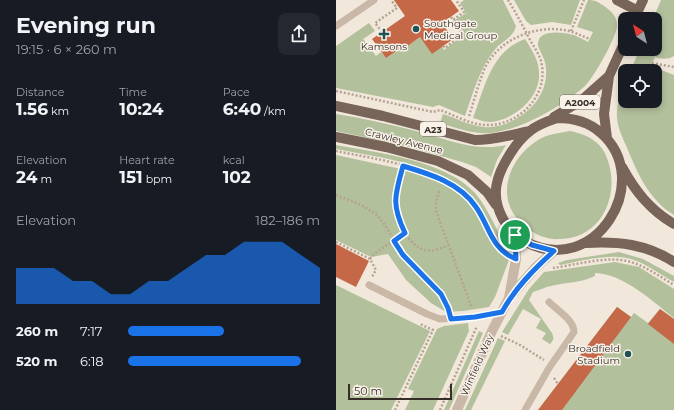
<!DOCTYPE html>
<html lang="en">
<head>
<meta charset="utf-8">
<style>
	:root { --surface:#171b24; --page:#242831; --text:#f1f3f6; --muted:#9ea1a6; --accent:#1a73e8 }
	body { margin:0; font-family:Montserrat,sans-serif; background:var(--page); color:var(--text); height:100vh; display:flex; flex-direction:column; font-size:15px; white-space:nowrap }
	* { box-sizing:border-box; margin:0 }
	p { font-size:13px; color:var(--muted) }
	.icon { flex:none; width:22px; height:22px; fill:none; stroke:currentColor; stroke-width:2; stroke-linecap:round; stroke-linejoin:round }
	.map { position:relative; flex:1; overflow:hidden }
	.sheet { display:flex; flex-direction:column; background:var(--surface); width:336px }
	.sheet>* { flex:none }
	.needle { width:26px; rotate:324deg }
	.tools { position:absolute; left:282px; top:12px; display:grid; gap:8px }
	.tools a { display:grid; place-items:center; width:44px; height:44px; border-radius:8px; background:var(--surface); box-shadow:0 2px 6px #0003; font-size:20px }
	.scale { position:absolute; left:12px; bottom:10px; width:104px; box-sizing:border-box; padding-left:4px; border:2px solid #362d28; border-top:0; font-size:11px; line-height:14px; white-space:nowrap; color:#362d28; -webkit-text-stroke:3px #f9f2e8; paint-order:stroke }
	.pin { position:absolute; display:grid; place-items:center; width:34px; height:34px; color:#fff; margin:-17px; border:2px solid #fff; border-radius:50%; box-shadow:0 1px 4px #0007 }
	.round { display:grid; place-items:center; flex:none; width:42px; height:42px; border-radius:8px; background:var(--page) }
	.overview { display:flex; align-items:center; justify-content:space-between; height:68px; padding:0 16px }
	h1 { font-size:22px; font-weight:700; line-height:30px }
	.stats { display:grid; grid-template-columns:repeat(3,1fr); gap:6px; height:68px; padding:4px 16px }
	.stats div { display:grid; align-content:center }
	.stats b { font-size:17px; font-weight:700 }
	.stats small { font-size:11px; font-weight:400 }
	.stats p { font-size:11px }
	.chart { height:112px; padding:8px 16px }
	.chart p { display:flex; justify-content:space-between }
	.chart svg { width:100%; height:72px; margin-top:4px; fill:var(--accent); opacity:.7 }
	ul { padding:0 16px; list-style:none; font-size:13px }
	li { display:grid; grid-template-columns:64px 48px 1fr; align-items:center; height:30px }
	li i { height:10px; border-radius:5px; background:var(--accent) }
	main { display:flex; flex:1; min-height:0 }
	.map>svg:first-child { display:block }
	.green { fill:#b3c09c }
	.building { fill:#c46847 }
	.lines { fill:none; stroke-linecap:round; stroke-linejoin:round }
	.path { stroke:#b5a292; stroke-width:2.5; stroke-dasharray:2 2; stroke-linecap:butt }
	.service { stroke:#c9b8a7; stroke-width:7 }
	.minor { stroke:#c9b8a7; stroke-width:10 }
	.primary { stroke:#786459; stroke-width:10 }
	.route-casing { stroke:#fff; stroke-width:8 }
	.route { stroke:#1a73e8; stroke-width:5 }
	.poi-dot { fill:#1e5257; stroke:#f9f2e8; stroke-width:1.5 }
	.labels { text-anchor:middle; dominant-baseline:central; stroke-width:3; stroke-linejoin:round; paint-order:stroke }
	.shield { fill:#f9f2e8; stroke:#706862; stroke-width:1 }
	.shield-label { font-size:9px; font-weight:bold; fill:#362d28 }
	.poi-label { font-size:10px; fill:#362d28; stroke:#f9f2e8; text-anchor:start }
	.street-label { font-size:10px; fill:#362d28; stroke:#f9f2e8 }
</style>
</head>
<body>
<main>
<section class="sheet">
<div class="overview"><div><h1>Evening run</h1><p>19:15 · 6 × 260 m</p></div><a class="round"><svg class="icon" aria-label="share" viewBox="0 0 24 24"><path d="M12 15V3M7 8l5-5 5 5M5 13v7h14v-7"/></svg></a></div>
<div class="stats">
<div><p>Distance</p><b>1.56<small> km</small></b></div>
<div><p>Time</p><b>10:24</b></div>
<div><p>Pace</p><b>6:40<small> /km</small></b></div>
</div>
<div class="stats">
<div><p>Elevation</p><b>24<small> m</small></b></div>
<div><p>Heart rate</p><b>151<small> bpm</small></b></div>
<div><p>kcal</p><b>102</b></div>
</div>
<div class="chart"><p><span>Elevation</span>182–186 m</p>
<svg viewBox="0 0 160 44" preserveAspectRatio="none"><path d="M0 44V22L10 22L20 22L30 30L40 30L50 38L60 38L70 30L80 30L90 22L100 14L110 14L120 6L130 6L140 6L150 14L160 22V44z"/></svg>
</div>
<ul>
<li><b>260 m</b>7:17<i style="width:50%"></i></li>
<li><b>520 m</b>6:18<i style="width:90%"></i></li>
</ul>
</section>
<div class="map">
<svg width="338" height="410" viewBox="0 0 338 410">
	<rect width="100%" height="100%" fill="#f1e8db"/>
	<path class="green" d="M128 0H167L180 26C178 36 169 40 162 46 144 66 138 91 129 116L103 105 97 107 0 88V46L33 23 39 31 27 39 40 56 45 52 50 58 68 46 69 48 84 37 106 47 108 50 129 34 119 20 130 13 124 3Z
		M178 0H244L235 25 216 22 195 25 190 21Z
		M252 0C259 0 262 2 268 6 275 11 281 16 281 25 282 35 257 79 249 86 225 107 187 129 155 133 138 135 121 128 104 123L107 114C120 118 134 126 148 127 154 128 160 126 166 125 191 117 212 96 210 69 210 61 205 53 202 46 200 28 227 32 238 35 243 37 248 40 252 42L257 32 241 27Z
		M325 0H338V56C331 60 326 59 319 57L315 66 338 75V215C313 200 302 174 291 148 287 138 282 129 281 118 280 106 284 94 289 83V101H319V71H294L304 49H319V19H317Z
		M189 39C196 50 203 60 203 73 205 98 176 122 152 122 148 122 142 119 137 118 149 87 155 51 189 39Z
		M0 114C28 118 56 125 84 132 113 140 140 152 170 145L161 160 155 177 140 167 126 162 74 147 0 131Z
		M234 131C244 133 256 137 263 145 268 150 270 155 272 161 284 196 265 238 225 239 213 240 201 236 191 228 157 203 170 160 202 140 212 134 223 133 234 131Z
		M0 145C42 153 110 160 140 194 153 210 163 235 173 253 157 244 150 215 138 200 111 165 41 157 0 149Z
		M0 155 65 169 62 180 65 181 68 169C93 176 125 184 139 209 150 226 155 249 173 260L159 297 153 307 127 311 110 312 95 303 70 280 52 254 35 257 0 240Z
		M283 252 307 259 338 276V282C325 275 312 265 298 260 276 252 246 261 224 265L222 263 231 260Z
		M279 262 303 267 338 289V318C316 301 288 274 259 273V276C245 283 230 282 215 286 209 287 204 290 197 292L193 300 216 333C218 338 218 340 214 344L206 339 210 333 200 328 205 319 187 309 172 335 166 332 193 289 208 272Z
		M0 285 94 331 55 410H0Z
		M281 307 295 317 298 313 312 323 324 309 338 319V410H202Z
		M132 323 133 331 97 410H69L78 391 72 389 101 329 108 326Z
		M143 331 147 333 113 410H108Z
		M162 338 169 341 135 410H129Z"/>
	<path class="building" d="M58 0H115L123 11 106 23 117 39 96 54 84 37 69 48 68 46 50 58 36 39 69 16Z
		M0 244 33 261 20 287 0 277Z
		M281 307 295 317 226 410H202Z
		M324 309 338 319V344L312 324Z"/>
	<g class="lines">
		<path class="path" d="M115 17 117 20 128 12 120 0
			M235 31 248 0
			M46 32 39 23 61 8 55 0
			M107 46 109 48 127 34 117 20
			M316 63 338 67
			M0 91 97 112 104 110C118 115 135 125 150 125 183 126 214 95 205 61 203 54 198 47 194 40 187 26 180 13 172 0
			M133 116C138 101 142 85 148 70 161 40 198 25 228 30 237 31 245 36 254 39
			M0 151C43 160 113 168 140 207 148 218 152 233 160 245 162 248 166 251 168 254
			M67 166C63 179 58 192 59 206 60 221 73 246 89 250 97 252 106 248 113 245
			M103 191 100 203V211L136 308
			M0 195 25 205 40 214 49 225 67 255 105 294 112 309
			M0 242 34 259 40 270 36 277
			M34 259C43 247 58 243 68 233
			M217 268C239 265 269 256 291 261 308 265 323 276 338 285
			M165 336 184 345 208 360
			M218 378 222 384
			M59 410 97 330 84 324
			M104 410 141 326"/>
		<path class="service" d="M0 26 38 0
			M33 285 91 314 104 319 139 317 166 312
			M189 410 213 368 238 332C238 320 221 310 213 302"/>
		<path class="minor" d="M173 298 180 259 179 235
			M121 410 156 331 173 298 200 267 218 251"/>
		<path class="primary" d="M281 0 302 11
			M298 19 307 0
			M0 106 47 116 139 140C158 140 175 135 194 131
			M218 117 246 100 273 76 289 41
			M221 118C238 118 253 122 265 133 319 180 260 280 188 241 179 236 172 228 167 219 154 195 160 176 174 154 179 146 186 137 194 131 201 125 212 121 221 118Z
			M0 137 50 147 102 161 132 175 151 192 160 205
			M271 138 268 114 273 76
			M286 167C299 191 314 210 338 224
			M250 243C282 241 310 244 338 262"/>
	</g>
	<g class="lines">
		<g class="route-casing">
			<path id="route" d="M67 166C94 174 124 183 140 207 154 227 155 249 180 259L179 235 196 245 218 251C198 269 179 288 166 312L139 317 115 319 112 308 105 294 67 255 58 241 69 233C55 204 59 195 67 166Z"/>
		</g>
		<use href="#route" class="route"/>
	</g>
	<g class="poi-dot">
		<circle cx="80" cy="29" r="4"/>
		<path d="M46 28h4v4h4v4h-4v4h-4v-4h-4v-4h4z"/>
		<circle cx="292" cy="354" r="4"/>
	</g>
	<g class="labels">
		<g class="shield">
			<rect x="224" y="95" width="40" height="14" rx="3"/>
			<rect x="84" y="122" width="26" height="14" rx="3"/>
		</g>
		<g class="shield-label">
			<text x="244" y="102">A2004</text>
			<text x="97" y="129">A23</text>
		</g>
		<g class="poi-label">
			<text x="88" y="23">Southgate<tspan x="88" dy="12">Medical Group</tspan></text>
			<text x="48" y="46" text-anchor="middle">Kamsons</text>
			<text x="284" y="348" text-anchor="end">Broadfield<tspan x="284" dy="12">Stadium</tspan></text>
		</g>
		<g class="street-label">
			<text transform="translate(68 141) rotate(14)">Crawley Avenue</text>
			<text transform="translate(141 365) rotate(-66)">Winfield Way</text>
		</g>
	</g>
</svg>
<div class="tools">
<a><svg class="needle" viewBox="-14 -14 28 28"><path d="M0-13l5 13h-10z" fill="#e53935"/><path d="M0 13l5-13h-10z" fill="#9ea1a6"/></svg></a>
<a><svg class="icon" aria-label="locate" viewBox="0 0 24 24"><circle cx="12" cy="12" r="6"/><path d="M12 2v4M12 18v4M2 12h4M18 12h4"/></svg></a>
</div>
<div class="scale">50 m</div>
<div class="pin" style="left:179px;top:235px;background:#1e9e55"><svg class="icon" aria-label="arrive" viewBox="0 0 24 24"><path d="M6 21V4h12l-3 4 3 4H6"/></svg></div>
</div>
</main>
</body>
</html>
